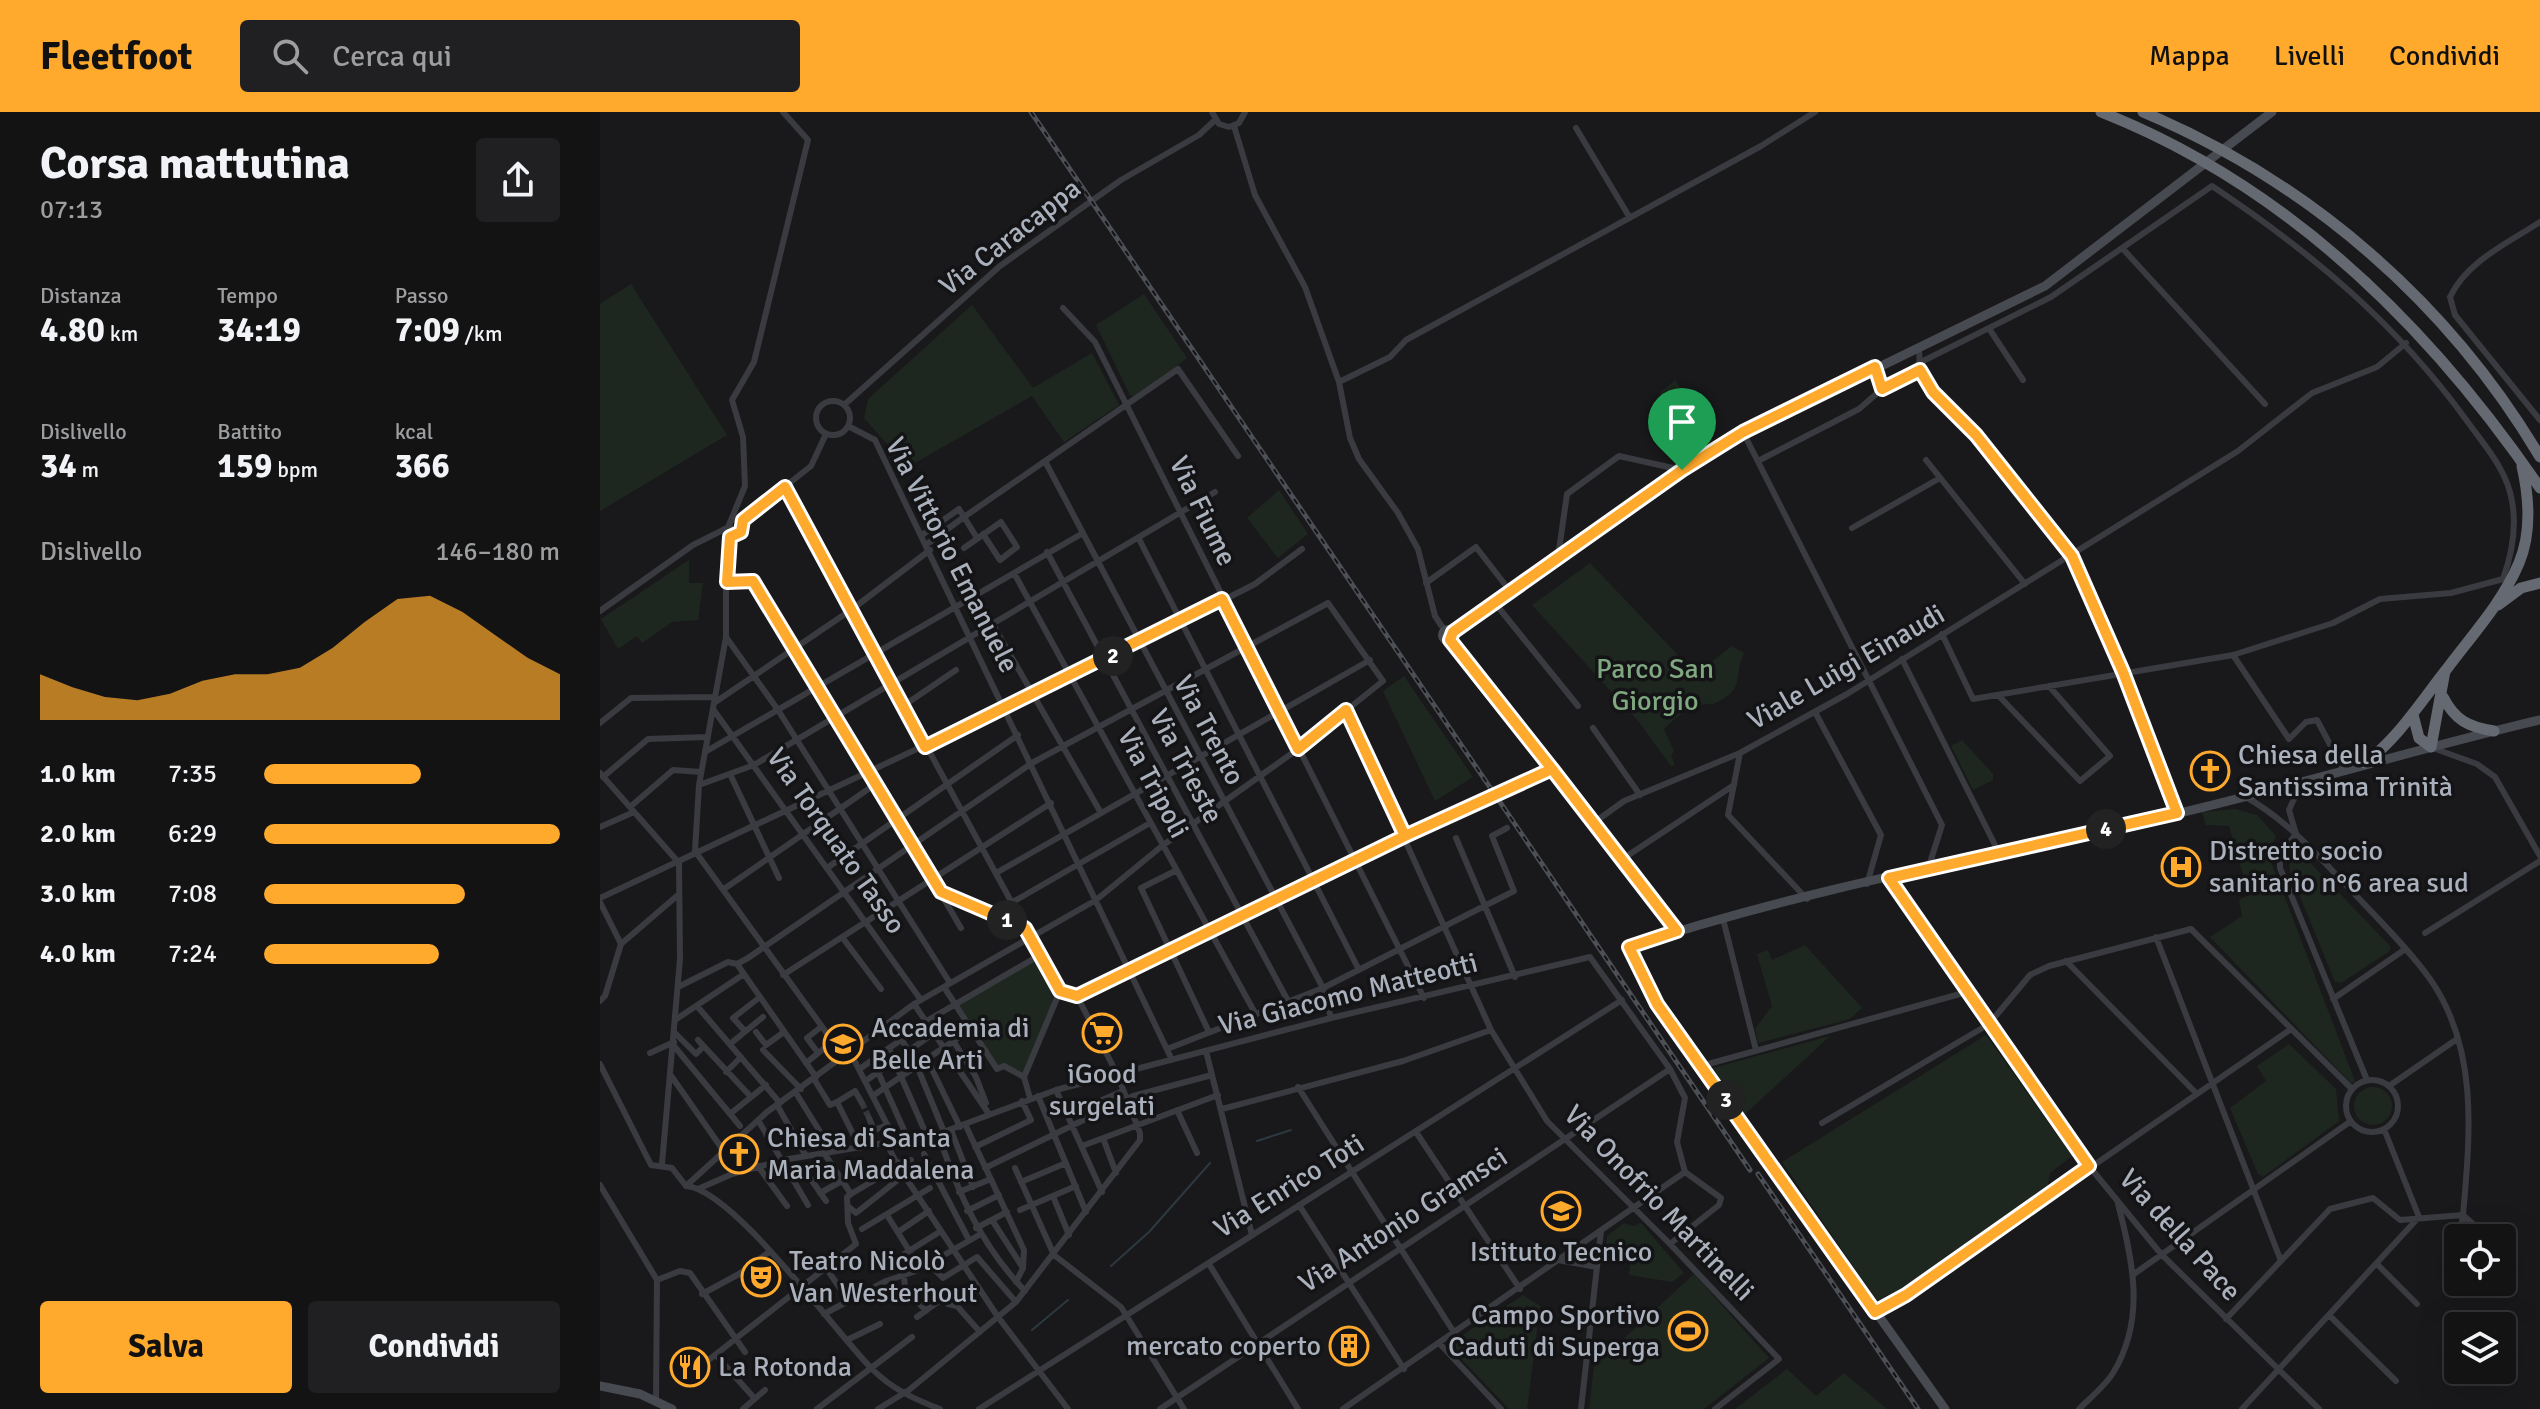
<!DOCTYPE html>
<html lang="it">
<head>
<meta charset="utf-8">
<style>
	:root { --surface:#131314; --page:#202022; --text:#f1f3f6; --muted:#9d9ea0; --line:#323234; --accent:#ffa92d }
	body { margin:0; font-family:Signika,sans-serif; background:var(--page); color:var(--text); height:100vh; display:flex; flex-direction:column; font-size:30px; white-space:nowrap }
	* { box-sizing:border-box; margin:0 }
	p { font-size:26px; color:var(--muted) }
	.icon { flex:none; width:44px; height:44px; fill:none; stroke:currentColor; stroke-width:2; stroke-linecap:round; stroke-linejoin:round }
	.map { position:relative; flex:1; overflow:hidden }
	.sheet { display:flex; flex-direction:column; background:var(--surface); width:600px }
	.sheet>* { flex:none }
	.tools { position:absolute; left:1844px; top:1112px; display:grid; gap:16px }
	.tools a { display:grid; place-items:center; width:72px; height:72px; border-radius:8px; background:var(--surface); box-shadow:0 8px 32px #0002,0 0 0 2px var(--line); font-size:40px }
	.pin { position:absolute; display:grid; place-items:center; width:68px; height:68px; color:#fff; margin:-82px -34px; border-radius:50% 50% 50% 0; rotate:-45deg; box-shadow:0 0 8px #0007 }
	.pin .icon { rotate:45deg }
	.km { position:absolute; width:40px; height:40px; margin:-20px; border-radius:50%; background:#222; color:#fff; font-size:22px; line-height:40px; text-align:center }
	.round { display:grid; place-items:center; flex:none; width:84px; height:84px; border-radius:8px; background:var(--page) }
	.headline { display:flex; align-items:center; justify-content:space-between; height:136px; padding:0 40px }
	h1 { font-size:44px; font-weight:800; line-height:60px }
	.figures { display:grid; grid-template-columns:repeat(3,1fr); gap:12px; height:136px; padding:8px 40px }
	.figures div { display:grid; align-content:center }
	.figures b { font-size:34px; font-weight:800 }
	.figures small { font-size:22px; font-weight:400 }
	.figures p { font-size:22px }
	.chart { height:224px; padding:16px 40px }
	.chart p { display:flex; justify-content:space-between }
	.chart svg { width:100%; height:144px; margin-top:8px; fill:var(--accent); opacity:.7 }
	.primary-button { display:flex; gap:16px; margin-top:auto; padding:16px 40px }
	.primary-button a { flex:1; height:92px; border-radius:8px; background:var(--accent); color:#111; font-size:32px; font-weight:800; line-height:92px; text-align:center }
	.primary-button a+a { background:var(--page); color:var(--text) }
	ul { padding:0 40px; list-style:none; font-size:26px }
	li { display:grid; grid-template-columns:128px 96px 1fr; align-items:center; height:60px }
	li i { height:20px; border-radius:10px; background:var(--accent) }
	header { display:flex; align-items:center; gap:48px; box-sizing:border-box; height:112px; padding:0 40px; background:var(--accent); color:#111 }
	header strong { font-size:38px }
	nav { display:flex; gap:44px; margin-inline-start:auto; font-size:28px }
	.search { width:560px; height:72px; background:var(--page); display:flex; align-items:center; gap:20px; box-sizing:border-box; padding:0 28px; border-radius:8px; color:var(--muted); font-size:30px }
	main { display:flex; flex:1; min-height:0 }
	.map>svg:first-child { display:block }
	.green { fill:#1e271f }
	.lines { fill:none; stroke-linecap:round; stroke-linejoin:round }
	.stream { stroke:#2d3940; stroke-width:2 }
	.street-tunnel { stroke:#36373b; stroke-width:6; stroke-dasharray:6 3; stroke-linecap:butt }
	.street { stroke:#393b40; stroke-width:6 }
	.secondary { stroke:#474a51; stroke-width:9 }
	.highway { stroke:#656972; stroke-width:11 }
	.rail-casing { stroke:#4c4f56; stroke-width:5 }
	.rail { stroke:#141416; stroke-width:2; stroke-dasharray:6; stroke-linecap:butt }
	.route-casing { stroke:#fff; stroke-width:16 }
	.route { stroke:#ffa92d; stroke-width:10 }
	.labels { text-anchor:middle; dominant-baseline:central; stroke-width:7; stroke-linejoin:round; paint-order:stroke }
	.street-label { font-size:28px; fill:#aab1bc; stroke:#141416 }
	.park-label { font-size:28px; fill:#80a880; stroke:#141416 }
	.poi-label { font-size:28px; fill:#aab1bc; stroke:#141416; text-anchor:start }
</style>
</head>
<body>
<header>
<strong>Fleetfoot</strong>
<div class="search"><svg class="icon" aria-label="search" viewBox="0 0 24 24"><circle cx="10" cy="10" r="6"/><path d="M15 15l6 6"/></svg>Cerca qui</div>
<nav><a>Mappa</a><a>Livelli</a><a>Condividi</a></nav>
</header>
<main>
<section class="sheet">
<div class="headline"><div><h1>Corsa mattutina</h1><p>07:13</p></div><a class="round"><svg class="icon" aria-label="share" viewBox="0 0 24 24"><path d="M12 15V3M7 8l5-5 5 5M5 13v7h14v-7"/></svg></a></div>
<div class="figures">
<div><p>Distanza</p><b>4.80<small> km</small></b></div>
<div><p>Tempo</p><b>34:19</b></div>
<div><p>Passo</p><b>7:09<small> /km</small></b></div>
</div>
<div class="figures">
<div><p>Dislivello</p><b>34<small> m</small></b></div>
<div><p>Battito</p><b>159<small> bpm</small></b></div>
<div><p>kcal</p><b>366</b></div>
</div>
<div class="chart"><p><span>Dislivello</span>146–180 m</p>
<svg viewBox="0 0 160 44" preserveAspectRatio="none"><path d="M0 44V30L10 34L20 37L30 38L40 36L50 32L60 30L70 30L80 28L90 22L100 14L110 7L120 6L130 11L140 18L150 25L160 30V44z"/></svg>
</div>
<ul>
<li><b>1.0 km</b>7:35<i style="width:53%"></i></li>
<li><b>2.0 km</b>6:29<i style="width:100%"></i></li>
<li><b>3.0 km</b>7:08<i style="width:68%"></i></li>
<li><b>4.0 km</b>7:24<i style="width:59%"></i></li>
</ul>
<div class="primary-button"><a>Salva</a><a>Condividi</a></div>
</section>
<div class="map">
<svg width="1940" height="1297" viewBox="0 0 1940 1297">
	<rect width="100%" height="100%" fill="#19191b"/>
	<path class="green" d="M31 172 127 323 0 399V192Z
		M544 182 587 246 537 286 530 283 496 213Z
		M372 193 433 276 492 241 519 293 464 330 432 284 301 359 287 332 264 306 268 287Z
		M1075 268 1099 300 1083 312 1059 281Z
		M679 378 708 422 678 446 647 406Z
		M89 448V471H103L98 508 72 510 42 531 37 524 18 537 1 507Z
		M990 451 1096 562 1132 534 1144 541C1132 564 1148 577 1113 592 1097 589 1075 605 1064 617L1074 639 1071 644 1075 653 1071 654 1039 610 932 493Z
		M804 564 873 665 835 689 783 579Z
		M1362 628 1393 662V668L1373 678 1351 634Z
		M1635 697 1657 703 1676 724 1669 741 1672 752 1755 969 1752 972 1610 825 1642 804 1639 788 1649 783 1629 714 1606 713 1602 700Z
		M1699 739 1790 834V839L1741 871 1735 870 1690 760V747Z
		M1205 833 1262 896 1250 907 1158 931 1155 917 1172 894 1157 842 1168 838 1172 848Z
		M434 847 441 849 458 879 424 963 398 955 356 891Z
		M1386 923 1472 1044 1450 1061 1447 1079 1294 1186 1279 1192 1182 1050Z
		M1230 924 1145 1002 1109 957Z
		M1689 932 1736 977 1739 1009 1663 1065 1658 1062 1630 996 1666 969 1657 954Z
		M1754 994a19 19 0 1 1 38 0a19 19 0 1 1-38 0Z
		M1024 1111 1033 1114 1041 1111 1084 1161 1072 1170 1029 1163 1031 1141 1006 1138 1007 1124Z
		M1094 1162 1169 1246 1104 1297H989L994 1254Z
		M923 1183 940 1194 927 1297H909L848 1233Z
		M1187 1257 1216 1284 1244 1261 1287 1297H1135Z"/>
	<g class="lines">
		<path class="stream" d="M657 1029 691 1018
			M511 1154 549 1120 610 1051
			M432 1218 468 1188"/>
		<path class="street-tunnel" d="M262 991 269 1006"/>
		<path class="street" d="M612 0 619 12 629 15 639 11 645 0
			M634 14 655 83 705 175 739 270 750 326 759 347 798 401 818 437 835 504 845 519
			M976 16 1030 106
			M1940 110C1908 131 1867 149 1850 185L1855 203 1940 308
			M1523 137 1665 292
			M463 196 495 230 824 886
			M1390 218 1423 268
			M1319 236 1320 258 1333 280 1376 323 1472 444 1523 560 1577 701
			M1319 251 1451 185 1612 74C1711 140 1797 212 1867 309 1885 334 1907 358 1912 389 1917 416 1912 442 1903 467L1851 481 1780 487 1733 511 1633 543 1373 587 1342 522
			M1275 255 1282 277
			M739 270 790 245 806 228 1161 34 1215 0
			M216 306a17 17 0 1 1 34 0a17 17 0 1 1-34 0Z
			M244 293 400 154 521 68 599 23 615 8
			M248 314 275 328 572 948
			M1143 320 1342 713 1328 757
			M1326 348 1425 472
			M1158 349 1259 297 1282 277 1320 258
			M446 351 723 876 731 906
			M185 375 460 879 469 885 530 860 805 724 952 657
			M131 408 141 406 143 418 134 421 129 413 145 374 143 325 132 288 154 250 208 28 183 0
			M143 408 211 354 226 322
			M1252 416 1340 366
			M134 421 126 433V525L99 673 95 739 244 945
			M322 423 359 397 364 405 327 432
			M377 426 364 405 578 257 638 344
			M539 427 759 858
			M364 436 401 410 417 435 400 448 383 422
			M447 440 688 889
			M958 445 967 382 1019 344 1082 358
			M414 461 655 901
			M127 470 153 469 180 508 361 816
			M826 471 876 435 910 479
			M376 483 501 701
			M894 490 978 594
			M0 499 93 433 129 415
			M126 525 178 598 350 871
			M1633 543 1689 627 1706 610 1717 608 1743 657
			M1302 547 1398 739
			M1398 583 1480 669 1510 644 1449 574
			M114 591 251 498 330 438
			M303 594 356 558
			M113 597 321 888
			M746 598 891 918 947 1009 1070 1132 1179 1247 1115 1297
			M1215 600 1281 723 1267 772
			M0 611 31 586 115 585
			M993 616 1040 683
			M1833 636 1877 652 1895 665 1940 744
			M105 640 483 421
			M1140 641 1128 703 1207 787
			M0 661 79 751
			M130 662 179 766
			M3 665 48 627 108 625
			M99 673 154 653 615 380
			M30 695 73 658 101 660
			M992 712 1024 689 1140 641 1247 582 1638 339 1712 281 1777 255 1806 231
			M0 715 34 700
			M1696 722 1680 742V756L1767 968
			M1696 722 1689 698 1702 669
			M856 726 915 865
			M1021 748 1134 673
			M227 756 418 623
			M575 759 541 776 608 918
			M396 761 770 548
			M1289 766 1489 1054 1561 1142 1719 1297
			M124 777 277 671
			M341 780 425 816
			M0 786 504 549 655 472 702 437
			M0 790 21 832
			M411 791 550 711
			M1123 807 1156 938
			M1825 821 1940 749
			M242 825 281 877
			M1556 825 1681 1149
			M1466 849 1596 981
			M137 852 216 965
			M183 863 451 691
			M78 875 128 850 137 852 148 846 432 651 728 491 783 569 698 637 562 734 496 788 314 892 167 1000 86 1074
			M344 875 397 957 404 954 424 965
			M1733 887 1804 838
			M0 889 5 884 21 832 78 783
			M314 892 389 1002
			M97 894 180 991
			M337 903 376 965 386 991
			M75 908 144 862
			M291 909 317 954 344 1020
			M325 910 440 843
			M144 918 133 906 160 885
			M74 920 96 942 103 935
			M156 920 166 933 184 920
			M98 928 151 985
			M130 932 163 905
			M74 934 140 1014
			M289 937 327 1024
			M567 937 723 876 914 779 892 724 907 716
			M163 938 201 977
			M606 939 652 1123
			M250 940 296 1030
			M50 941 74 930
			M218 941 207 926 221 915
			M327 947 360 1015
			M206 951 232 930
			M0 952 51 1053 72 1056 86 1074
			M1101 954 1367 880
			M261 956 302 927
			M126 960 141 945
			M278 960 308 1027
			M72 965 125 1041
			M214 967 230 993 237 990 260 1036
			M267 968 334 921
			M1746 994a26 26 0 1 1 52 0a26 26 0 1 1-52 0Z
			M1789 974 1857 927
			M698 975 855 1222
			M456 978 502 1080
			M196 981 232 1039
			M274 983 371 917
			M438 984 486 1100
			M430 986 424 965 460 879
			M237 990 255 979 262 991
			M177 993 206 1044
			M622 997 803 949 891 918
			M577 998 597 1041
			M130 1002 166 973
			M467 1003 523 979
			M269 1006 274 1018 288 1013
			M158 1008 208 1093
			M1222 1011 1389 912 1430 863 1449 854 1591 817 1752 977
			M365 1012 424 1138 423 1156
			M351 1018 373 1075
			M816 1020 920 1177
			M338 1022C359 1083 381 1133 425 1179
			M503 1026 516 1061
			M287 1032 298 1054 398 1205 468 1297
			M482 1034 618 983
			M375 1035 431 1008 422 989
			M324 1042 369 1128
			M297 1051 311 1048
			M62 1052 80 847 79 751
			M158 1054 187 1094
			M385 1056 533 984 612 963
			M415 1056 454 1143 521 1195 584 1297
			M208 1063 226 1089
			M307 1067 349 1052
			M421 1070 466 1051
			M0 1073 57 1168 56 1288
			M86 1074C133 1077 236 1221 272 1257 292 1277 314 1287 340 1297
			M98 1077 132 1062 183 1048 338 1022 456 978 731 906 990 845 1070 957 1085 986 1077 1030 1085 1060 1121 1086 1119 1093 1070 1132
			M359 1080 391 1067
			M220 1081 271 1053
			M251 1082 298 1054
			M453 1084 469 1123
			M699 1093 804 1257
			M249 1095 256 1101 304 1063
			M420 1098 476 1074
			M367 1099 399 1083
			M287 1103 315 1148
			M392 1108 423 1156 416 1170
			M376 1116 407 1100
			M262 1117 330 1076
			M298 1120 329 1099
			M1860 1123 1863 1103 1883 1121
			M304 1142 341 1119
			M958 1148 997 1155
			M329 1152 343 1166 377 1145 416 1190
			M609 1152 698 1297
			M1778 1153 1817 1192
			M226 1156 249 1189
			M1534 1162 1751 1009
			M304 1164 305 1175 326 1199
			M57 1168 80 1159 90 1161 145 1240
			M328 1172 339 1188
			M102 1182 139 1162 169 1140
			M1275 1200 1306 1183 1691 917
			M224 1202 286 1169 316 1159 379 1123
			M1730 1204 1796 1269
			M317 1205 343 1186 348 1192 357 1194 380 1220
			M1626 1207 1730 1097 1773 1086 1800 1108 1863 1103C1870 1023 1879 937 1830 867 1807 835 1776 805 1749 776 1716 742 1686 707 1644 684
			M247 1228 280 1212
			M840 1232 901 1297
			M116 1243 155 1287
			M87 1265 256 1132 248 1111 247 1085 251 1082 224 1041
			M143 1297 165 1278
			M217 1297 312 1225
			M278 1297 309 1278 416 1190 540 1028V1021L517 962 477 884
			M379 1297 1022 888
			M560 1297 1070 957
			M743 1297 1085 1060
			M981 1297 1001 1119
			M1479 1297C1490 1286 1505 1274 1513 1261 1546 1207 1533 1149 1518 1092
			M1642 1297 1819 1105 1784 1017"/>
		<path class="secondary" d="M842.5 523a5.5 5.5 0 1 1 11 0a5.5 5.5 0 1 1-11 0Z
			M853 520 1126 330 1445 174 1672 0
			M850 528 1077 819
			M0 1274 40 1282 72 1297
			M1345 1297 1057 892 1029 835C1201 778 1382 745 1558 706 1686 677 1812 638 1940 608"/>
		<path class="highway" d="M1501 0C1686 73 1830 215 1940 376
			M1543 0C1709 70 1848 190 1940 345
			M1898 493 1921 476 1940 471
			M1843 585C1855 608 1868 615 1894 619
			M1813 603 1819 626 1831 635 1845 559
			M1765 651C1799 625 1820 591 1846 558 1872 523 1902 491 1919 451 1932 420 1929 385 1922 354"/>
		<g class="rail-casing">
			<path id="rail" d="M431 0 1150 1058
				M1158 1062 1318 1297"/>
		</g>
		<use href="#rail" class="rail"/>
	</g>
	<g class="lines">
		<g class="route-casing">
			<path id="route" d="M1082 358 853 520 850 528 952 657 805 724 477 884 460 879 425 816 341 780 153 469 127 470 130 425 141 420 143 408 185 375 325 635 622 487 698 637 746 598 805 724 952 657 1077 819 1029 835 1057 892 1275 1200 1306 1183 1489 1054 1289 766 1577 701 1523 560 1472 444 1376 323 1333 280 1320 258 1282 277 1275 255 1143 320 1082 358"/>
		</g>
		<use href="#route" class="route"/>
	</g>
	<defs>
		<g id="church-ring" transform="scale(2)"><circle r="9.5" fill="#141416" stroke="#ffa92d" stroke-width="1.5"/><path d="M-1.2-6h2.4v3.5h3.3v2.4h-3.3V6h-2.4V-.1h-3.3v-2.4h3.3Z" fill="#ffa92d"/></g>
		<g id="hospital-ring" transform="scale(2)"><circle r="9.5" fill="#141416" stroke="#ffa92d" stroke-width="1.5"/><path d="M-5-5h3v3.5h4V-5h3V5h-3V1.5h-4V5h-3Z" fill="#ffa92d"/></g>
		<g id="supermarket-ring" transform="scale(2)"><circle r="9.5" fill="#141416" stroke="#ffa92d" stroke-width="1.5"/><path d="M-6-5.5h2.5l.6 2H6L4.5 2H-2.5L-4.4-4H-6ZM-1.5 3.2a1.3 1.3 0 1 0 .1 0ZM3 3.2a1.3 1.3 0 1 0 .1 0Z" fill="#ffa92d"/></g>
		<g id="university-ring" transform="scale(2)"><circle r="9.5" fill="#141416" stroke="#ffa92d" stroke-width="1.5"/><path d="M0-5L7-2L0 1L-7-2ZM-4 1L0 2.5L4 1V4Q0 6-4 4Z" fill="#ffa92d"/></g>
		<g id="school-ring" transform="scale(2)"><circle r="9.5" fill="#141416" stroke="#ffa92d" stroke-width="1.5"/><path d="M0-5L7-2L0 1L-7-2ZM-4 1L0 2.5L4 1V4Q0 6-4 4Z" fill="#ffa92d"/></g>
		<g id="theatre-ring" transform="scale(2)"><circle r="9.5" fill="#141416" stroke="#ffa92d" stroke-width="1.5"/><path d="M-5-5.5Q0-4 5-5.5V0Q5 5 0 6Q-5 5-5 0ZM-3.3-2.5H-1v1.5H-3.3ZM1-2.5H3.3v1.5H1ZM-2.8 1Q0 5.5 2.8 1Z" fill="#ffa92d"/></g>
		<g id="stadium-ring" transform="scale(2)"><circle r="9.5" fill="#141416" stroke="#ffa92d" stroke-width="1.5"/><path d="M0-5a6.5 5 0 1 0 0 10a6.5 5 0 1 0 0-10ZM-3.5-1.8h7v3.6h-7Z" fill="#ffa92d"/></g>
		<g id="building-ring" transform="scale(2)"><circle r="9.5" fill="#141416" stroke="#ffa92d" stroke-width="1.5"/><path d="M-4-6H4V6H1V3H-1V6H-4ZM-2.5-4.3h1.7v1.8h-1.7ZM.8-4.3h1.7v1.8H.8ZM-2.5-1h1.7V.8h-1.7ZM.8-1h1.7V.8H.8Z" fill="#ffa92d"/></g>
		<g id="restaurant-ring" transform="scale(2)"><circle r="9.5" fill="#141416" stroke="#ffa92d" stroke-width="1.5"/><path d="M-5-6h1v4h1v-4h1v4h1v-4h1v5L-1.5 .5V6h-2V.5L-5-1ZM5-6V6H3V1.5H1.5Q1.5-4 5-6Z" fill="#ffa92d"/></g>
	</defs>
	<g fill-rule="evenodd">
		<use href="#church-ring" x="1610" y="659"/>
		<use href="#hospital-ring" x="1581" y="755"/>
		<use href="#supermarket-ring" x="502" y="921"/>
		<use href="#university-ring" x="243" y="932"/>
		<use href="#church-ring" x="139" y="1042"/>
		<use href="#school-ring" x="961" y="1099"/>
		<use href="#theatre-ring" x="161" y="1165"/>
		<use href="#stadium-ring" x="1088" y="1219"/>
		<use href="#building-ring" x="749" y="1234"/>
		<use href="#restaurant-ring" x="90" y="1255"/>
	</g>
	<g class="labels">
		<g class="street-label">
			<text transform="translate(410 125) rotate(-38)">Via Caracappa</text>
			<text transform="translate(603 399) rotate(64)">Via Fiume</text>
			<text transform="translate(352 443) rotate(63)">Via Vittorio Emanuele</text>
			<text transform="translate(1246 555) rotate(-30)">Viale Luigi Einaudi</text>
			<text transform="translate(609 618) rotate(62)">Via Trento</text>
			<text transform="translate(586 654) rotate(62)">Via Trieste</text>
			<text transform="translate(553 671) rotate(62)">Via Tripoli</text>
			<text transform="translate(236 729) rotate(55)">Via Torquato Tasso</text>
			<text transform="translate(748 882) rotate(-14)">Via Giacomo Matteotti</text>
			<text transform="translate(689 1074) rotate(-32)">Via Enrico Toti</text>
			<text transform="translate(1059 1091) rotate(46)">Via Onofrio Martinelli</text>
			<text transform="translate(803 1108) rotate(-33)">Via Antonio Gramsci</text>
			<text transform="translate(1580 1123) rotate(48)">Via della Pace</text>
		</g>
		<g class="park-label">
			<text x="1055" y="557">Parco San<tspan x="1055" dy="32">Giorgio</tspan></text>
		</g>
		<g class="poi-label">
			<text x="1638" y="643">Chiesa della<tspan x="1638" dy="32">Santissima Trinità</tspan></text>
			<text x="1609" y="739">Distretto socio<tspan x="1609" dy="32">sanitario n°6 area sud</tspan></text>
			<text x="271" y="916">Accademia di<tspan x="271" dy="32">Belle Arti</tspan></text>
			<text x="502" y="962" text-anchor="middle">iGood<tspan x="502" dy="32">surgelati</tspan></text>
			<text x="167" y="1026">Chiesa di Santa<tspan x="167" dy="32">Maria Maddalena</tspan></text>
			<text x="961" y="1140" text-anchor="middle">Istituto Tecnico</text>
			<text x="189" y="1149">Teatro Nicolò<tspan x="189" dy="32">Van Westerhout</tspan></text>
			<text x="1060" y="1203" text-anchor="end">Campo Sportivo<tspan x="1060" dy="32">Caduti di Superga</tspan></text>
			<text x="721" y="1234" text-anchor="end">mercato coperto</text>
			<text x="118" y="1255">La Rotonda</text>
		</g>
	</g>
</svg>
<div class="tools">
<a><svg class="icon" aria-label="locate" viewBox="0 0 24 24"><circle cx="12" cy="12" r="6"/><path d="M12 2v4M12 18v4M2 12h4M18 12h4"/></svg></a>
<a><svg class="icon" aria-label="layers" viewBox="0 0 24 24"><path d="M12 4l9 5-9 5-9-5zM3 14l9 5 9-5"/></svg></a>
</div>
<div class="pin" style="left:1082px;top:358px;background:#1e9e55"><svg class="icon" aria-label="arrive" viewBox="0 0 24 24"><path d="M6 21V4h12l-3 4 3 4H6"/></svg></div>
<b class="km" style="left:407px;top:808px">1</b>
<b class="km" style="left:513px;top:544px">2</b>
<b class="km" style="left:1126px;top:988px">3</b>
<b class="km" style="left:1506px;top:717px">4</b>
</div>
</main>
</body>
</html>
